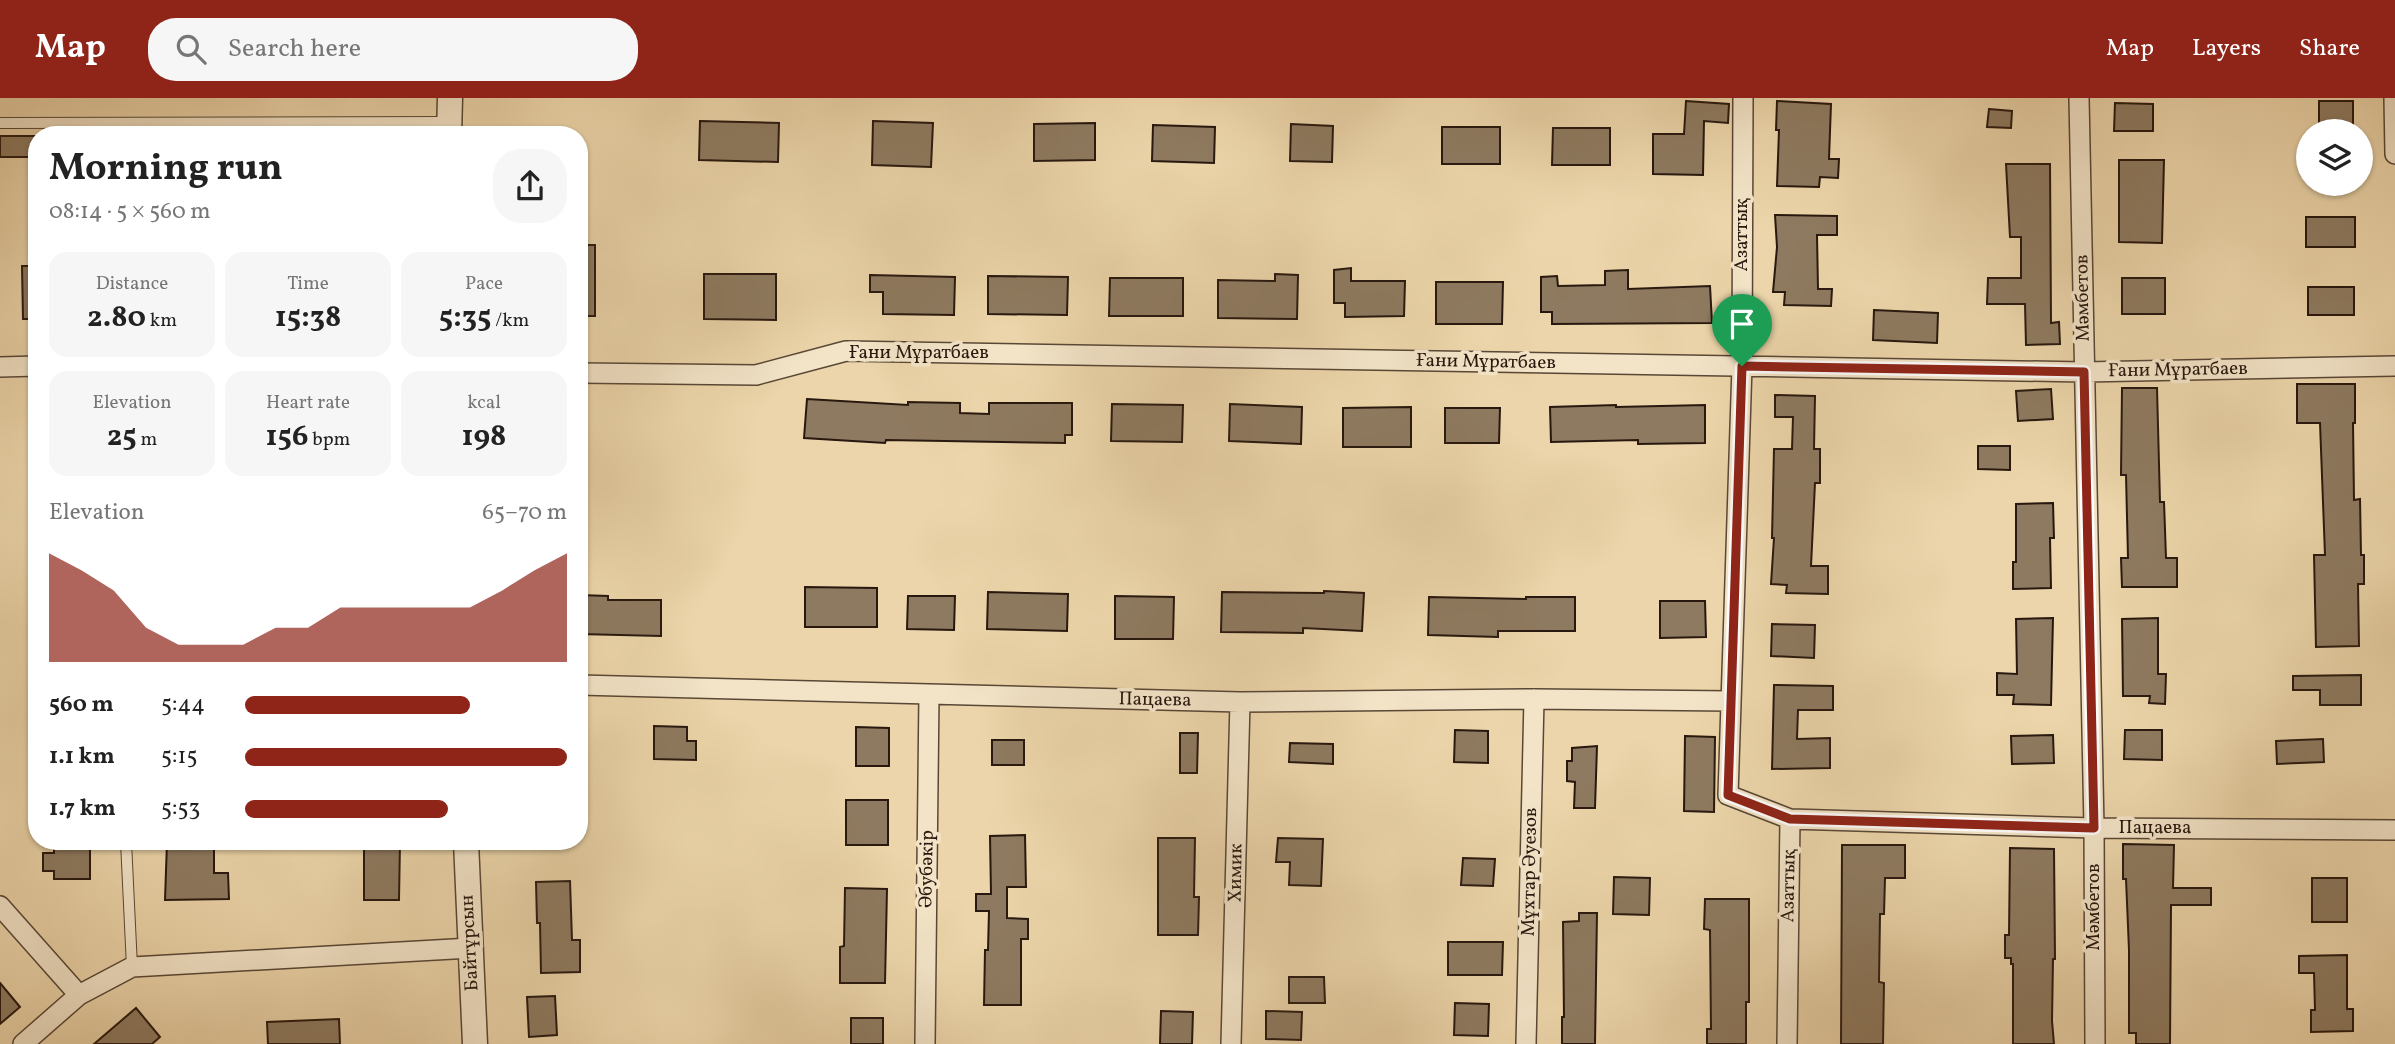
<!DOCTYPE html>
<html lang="en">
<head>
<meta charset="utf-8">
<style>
	:root { --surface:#fff; --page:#f6f6f6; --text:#222; --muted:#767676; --accent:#8f2418 }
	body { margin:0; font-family:Vollkorn,serif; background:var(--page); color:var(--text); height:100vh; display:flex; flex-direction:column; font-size:26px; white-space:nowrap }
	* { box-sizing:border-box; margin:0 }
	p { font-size:23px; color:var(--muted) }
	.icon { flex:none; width:38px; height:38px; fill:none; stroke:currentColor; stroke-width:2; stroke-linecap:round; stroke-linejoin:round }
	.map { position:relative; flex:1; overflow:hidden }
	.sheet { position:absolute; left:28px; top:28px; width:560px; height:724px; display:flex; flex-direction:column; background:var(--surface); border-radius:28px; box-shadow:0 2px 5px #0004 }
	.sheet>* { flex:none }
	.buttons { position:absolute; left:2296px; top:21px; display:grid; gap:14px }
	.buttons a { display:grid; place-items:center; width:77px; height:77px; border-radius:50%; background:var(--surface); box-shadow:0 2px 5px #0004; font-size:35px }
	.pin { position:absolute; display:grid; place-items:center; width:60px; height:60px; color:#fff; margin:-72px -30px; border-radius:50% 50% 50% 0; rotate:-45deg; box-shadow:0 0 7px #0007 }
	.pin .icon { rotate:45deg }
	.round { display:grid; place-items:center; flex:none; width:74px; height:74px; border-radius:28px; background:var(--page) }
	.overview { display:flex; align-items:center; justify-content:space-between; height:119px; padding:0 21px }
	h1 { font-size:38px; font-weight:700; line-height:52px }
	.metrics { display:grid; grid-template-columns:repeat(3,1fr); gap:10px; height:119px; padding:7px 21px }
	.metrics div { display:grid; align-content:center; border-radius:18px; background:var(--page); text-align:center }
	.metrics b { font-size:30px; font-weight:700 }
	.metrics small { font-size:19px; font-weight:400 }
	.metrics p { font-size:19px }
	.chart { height:196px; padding:14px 21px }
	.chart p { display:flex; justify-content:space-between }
	.chart svg { width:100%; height:126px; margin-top:7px; fill:var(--accent); opacity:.7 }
	ul { padding:0 21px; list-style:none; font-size:23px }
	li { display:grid; grid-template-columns:112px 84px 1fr; align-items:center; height:52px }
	li i { height:18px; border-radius:9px; background:var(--accent) }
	header { display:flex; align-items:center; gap:42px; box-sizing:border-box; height:98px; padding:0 35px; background:var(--accent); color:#fff }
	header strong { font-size:33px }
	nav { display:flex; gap:38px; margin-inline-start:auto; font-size:24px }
	.search { width:490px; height:63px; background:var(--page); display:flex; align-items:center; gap:18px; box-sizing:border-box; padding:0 24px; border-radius:28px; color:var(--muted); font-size:26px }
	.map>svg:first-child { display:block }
	.building { fill:#8e7a60; stroke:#28180f; stroke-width:2 }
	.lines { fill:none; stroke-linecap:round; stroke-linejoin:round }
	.service-casing { stroke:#594736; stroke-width:12 }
	.minor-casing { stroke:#594736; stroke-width:22 }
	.tertiary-casing { stroke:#594736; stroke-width:27 }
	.service { stroke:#f3e4c8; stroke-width:10 }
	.minor { stroke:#f3e4c8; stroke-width:19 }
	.tertiary { stroke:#f3e4c8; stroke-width:24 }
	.route-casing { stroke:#fff; stroke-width:14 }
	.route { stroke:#8f2418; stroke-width:9 }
	.labels { text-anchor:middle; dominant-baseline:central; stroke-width:7; stroke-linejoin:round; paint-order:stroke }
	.street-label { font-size:19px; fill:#28180f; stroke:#f3e4c8 }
</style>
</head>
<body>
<header>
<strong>Map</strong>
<div class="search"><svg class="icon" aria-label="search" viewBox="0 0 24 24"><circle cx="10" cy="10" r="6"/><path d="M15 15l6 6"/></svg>Search here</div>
<nav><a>Map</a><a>Layers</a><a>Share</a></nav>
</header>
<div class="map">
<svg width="2395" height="946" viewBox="0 0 2395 946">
	<rect width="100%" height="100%" fill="#ecd5aa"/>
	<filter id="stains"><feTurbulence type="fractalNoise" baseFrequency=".00286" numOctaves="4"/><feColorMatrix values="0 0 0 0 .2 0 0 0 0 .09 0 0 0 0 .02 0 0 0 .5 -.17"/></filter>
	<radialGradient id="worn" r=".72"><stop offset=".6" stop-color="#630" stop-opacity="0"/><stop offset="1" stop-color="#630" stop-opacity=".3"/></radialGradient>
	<path class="building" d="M1686 3 1729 6 1728 25 1704 23 1703 77 1653 76V36H1684Z
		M1777 3 1831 6 1829 61H1839L1838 80 1820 79 1819 89 1777 88 1779 32H1776Z
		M2319 3H2353V33H2319Z
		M2115 5 2153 6V33H2114Z
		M1989 11 2012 13 2011 30 1987 29Z
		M700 23 779 25 778 64 699 62Z
		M873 23 933 25 931 69 872 67Z
		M1095 25V62L1034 63V26Z
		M1291 26 1333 28 1332 64 1290 63Z
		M1153 27 1215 29 1214 65 1152 63Z
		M1442 29H1500V66H1442Z
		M1553 30H1610V67H1552Z
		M0 38H37V59H0Z
		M2119 62H2164L2162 145 2119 144Z
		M2006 66H2050L2051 225 2059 224 2060 246 2026 247 2025 206H1987L1988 180H2021V139H2010Z
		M1775 117 1837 118V137H1817L1818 191H1832L1831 208 1784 207 1785 194H1773L1777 149Z
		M2306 119H2355V149H2306Z
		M579 147H595V218H579Z
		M22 168H37V221H23Z
		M1351 170V183H1405L1404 218 1345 219V205H1334V172Z
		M1628 172V191L1710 188 1712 225 1552 226V214H1541V179L1557 178 1558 188 1605 187V173Z
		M704 176H776V222L704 221Z
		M1275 176 1298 177 1297 221 1218 220V182L1275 183Z
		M870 177 955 179 954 217 883 216V194H870Z
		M988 178 1068 179 1067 217 988 216Z
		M1110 180H1183V218H1109Z
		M2122 180H2165V216H2122Z
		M1436 184H1503L1502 226H1436Z
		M2308 189H2354V217H2308Z
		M1874 212 1938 215 1937 245 1873 242Z
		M2297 286H2355V325H2353L2354 402 2360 401 2361 457H2364V486H2358L2359 548 2316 549 2314 457H2325L2320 325H2297Z
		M2122 290H2157L2160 404H2164L2166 460H2177V489H2122L2121 460H2128L2126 377H2121Z
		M2051 291 2053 321 2018 323 2016 293Z
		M1775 297 1815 298 1814 351H1820V385H1815L1811 468H1828V496L1786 495 1787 487 1771 486 1774 440H1772L1774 351H1792L1793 319H1775Z
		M807 301 908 307V304L960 305V315L989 316V305H1072V337H1065V345L886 342 885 345 804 340Z
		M1112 306 1183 307 1182 344 1111 343Z
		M1230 306 1302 309 1301 346 1229 343Z
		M1616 307V309L1705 307V345L1638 346V342L1551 344 1550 309Z
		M1411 309V349H1343V310Z
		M1445 310H1500L1499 345H1445Z
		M1978 348H2010V372L1978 371Z
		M2053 405 2054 440H2050L2051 490 2013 491V464H2016V406Z
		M805 489 877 490V529H805Z
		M1324 493 1364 495 1362 533 1303 530V535L1221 534 1222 494 1324 495Z
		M988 494 1068 496 1067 533 987 531Z
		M579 497 608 498V502H661V538L579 536Z
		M908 498H955L954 532 907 531Z
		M1115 498 1174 499 1173 541H1115Z
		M1429 499 1526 501V499H1575V533H1498V539L1428 537Z
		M1660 503H1705L1706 539 1660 540Z
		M2053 520 2051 607 2013 606 2014 597H1997V575L2017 576 2016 521Z
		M2158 520V576H2166L2165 606 2149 605 2150 598H2123L2122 521Z
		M1772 526 1815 527 1814 560 1771 558Z
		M2361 577V607H2320V592H2293V578Z
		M1774 587 1833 588V612H1798L1797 641 1830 640V670L1772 671Z
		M654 628 687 629V643H696V662L654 661Z
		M856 629 889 630V668H856Z
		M1455 632 1488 633V665L1454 664Z
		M2125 632H2162V662L2124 661Z
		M1180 635H1198L1197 675H1180Z
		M2053 637 2054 665 2012 666 2011 638Z
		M1685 638 1715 639 1714 714 1684 713Z
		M2323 641 2324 664 2277 666 2276 643Z
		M992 642H1024V667H992Z
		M1290 645 1333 646V666L1289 664Z
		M1597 648 1595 710H1574L1575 684 1567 683V663H1572V650Z
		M846 702H888V747H846Z
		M1025 737 1026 789H1007V820L1028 821V841H1021V907H984L985 852H988L989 813H976V796H991L990 738Z
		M1158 740H1195L1194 799H1199L1198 837H1158Z
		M1278 740 1323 741 1321 788 1289 787 1290 764H1276Z
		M167 744H214V775H228L229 801 165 802Z
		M364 744H400L399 802H364Z
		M2123 746 2174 747 2173 790H2211V807H2171L2170 946H2136V935H2129V852L2126 781H2123Z
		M1842 747H1905V780H1885L1884 816H1880L1879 884 1884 885 1883 946H1841Z
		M54 748H90V781H54V773H43V755H54Z
		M2010 750 2054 751 2055 861H2053L2052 923 2054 946H2013V866H2011V860H2005V837H2009Z
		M1463 760 1495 761 1493 788 1461 787Z
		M1614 779 1650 780 1649 817 1613 816Z
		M2312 780H2347V824H2312Z
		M570 783 572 842H580V874L541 875 540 825H537L536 784Z
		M845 790 887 791 885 885H840V849L844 848Z
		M1705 801H1749V904H1746V946H1707V931H1711L1710 832 1704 831Z
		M1579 815H1597L1595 946H1562V919H1564L1563 824 1579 823Z
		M1448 844H1503L1502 877H1448Z
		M2347 857V911H2353V933L2311 934V912H2315L2314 875H2299V858Z
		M1289 879H1324L1325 905H1289Z
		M0 885 20 909 0 926Z
		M555 898 557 937 529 939 527 899Z
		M1455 905 1489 906 1488 938 1454 937Z
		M136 910 160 939 152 946H94Z
		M1161 913 1193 914 1192 946H1160Z
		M1266 913 1302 914 1301 942 1266 941Z
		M851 920H883V946H851Z
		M339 921 340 946H268L267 924Z"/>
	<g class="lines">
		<g class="service-casing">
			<path id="service" d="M0 25 447 24
				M126 744 132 869"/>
		</g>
		<g class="minor-casing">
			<path id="minor" d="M1743 0 1742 268 1728 697 1790 721 1787 946
				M2079 0 2094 730 2095 946
				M2394 0 2395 56
				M0 269 37 268
				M579 275 756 277 846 253 2084 274 2395 268
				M579 587 1240 604 1534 601 1731 603
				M1790 721 2094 730 2395 732
				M0 808 79 897
				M23 946 79 897 132 869 471 850
				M925 946 929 596
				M1231 946 1240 604
				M1526 946 1534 601"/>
		</g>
		<g class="tertiary-casing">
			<path id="tertiary" d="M449 37 450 0
				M466 744 475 946"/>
		</g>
		<use href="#service" class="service"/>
		<use href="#minor" class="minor"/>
		<use href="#tertiary" class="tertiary"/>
	</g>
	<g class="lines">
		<g class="route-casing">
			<path id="route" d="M1742 268 2084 274 2094 730 1790 721 1728 697Z"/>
		</g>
		<use href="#route" class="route"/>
	</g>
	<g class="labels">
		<g class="street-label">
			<text transform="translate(1742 137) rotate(-90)">Азаттық</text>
			<text transform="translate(2083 200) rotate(-91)">Мәмбетов</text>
			<text x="919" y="255">Ғани Мұратбаев</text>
			<text transform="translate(1486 264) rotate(1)">Ғани Мұратбаев</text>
			<text transform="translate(2178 272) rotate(-1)">Ғани Мұратбаев</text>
			<text transform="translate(1155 602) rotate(1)">Пацаева</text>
			<text x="2155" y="730">Пацаева</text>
			<text transform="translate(927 771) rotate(-89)">Әбубәкір</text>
			<text transform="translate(1530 774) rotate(-89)">Мұхтар Әуезов</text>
			<text transform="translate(1236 775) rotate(-89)">Химик</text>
			<text transform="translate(1789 788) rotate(-89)">Азаттық</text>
			<text transform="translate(2094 809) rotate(-90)">Мәмбетов</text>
			<text transform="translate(470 845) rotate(-93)">Байтұрсын</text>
		</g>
	</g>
	<rect width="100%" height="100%" filter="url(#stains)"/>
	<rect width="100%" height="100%" fill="url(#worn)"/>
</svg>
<div class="buttons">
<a><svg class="icon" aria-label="layers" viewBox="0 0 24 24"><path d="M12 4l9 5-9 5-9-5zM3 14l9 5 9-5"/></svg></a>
</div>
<div class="pin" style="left:1742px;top:268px;background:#1e9e55"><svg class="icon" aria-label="arrive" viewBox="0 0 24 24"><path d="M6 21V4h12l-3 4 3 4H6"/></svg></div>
<section class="sheet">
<div class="overview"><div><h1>Morning run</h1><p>08:14 · 5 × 560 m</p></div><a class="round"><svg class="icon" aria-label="share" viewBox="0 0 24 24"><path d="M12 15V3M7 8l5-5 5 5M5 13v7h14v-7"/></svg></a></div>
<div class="metrics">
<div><p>Distance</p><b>2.80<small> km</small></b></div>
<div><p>Time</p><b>15:38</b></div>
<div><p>Pace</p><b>5:35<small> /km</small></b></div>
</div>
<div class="metrics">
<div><p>Elevation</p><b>25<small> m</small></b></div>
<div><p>Heart rate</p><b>156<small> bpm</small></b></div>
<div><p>kcal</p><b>198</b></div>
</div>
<div class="chart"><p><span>Elevation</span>65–70 m</p>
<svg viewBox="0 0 160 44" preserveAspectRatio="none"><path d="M0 44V6L10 12L20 19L30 32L40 38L50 38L60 38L70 32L80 32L90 25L100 25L110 25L120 25L130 25L140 19L150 12L160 6V44z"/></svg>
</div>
<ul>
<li><b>560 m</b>5:44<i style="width:70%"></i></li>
<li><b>1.1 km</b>5:15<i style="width:100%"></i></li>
<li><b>1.7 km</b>5:53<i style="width:63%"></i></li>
</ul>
</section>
</div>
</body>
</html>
